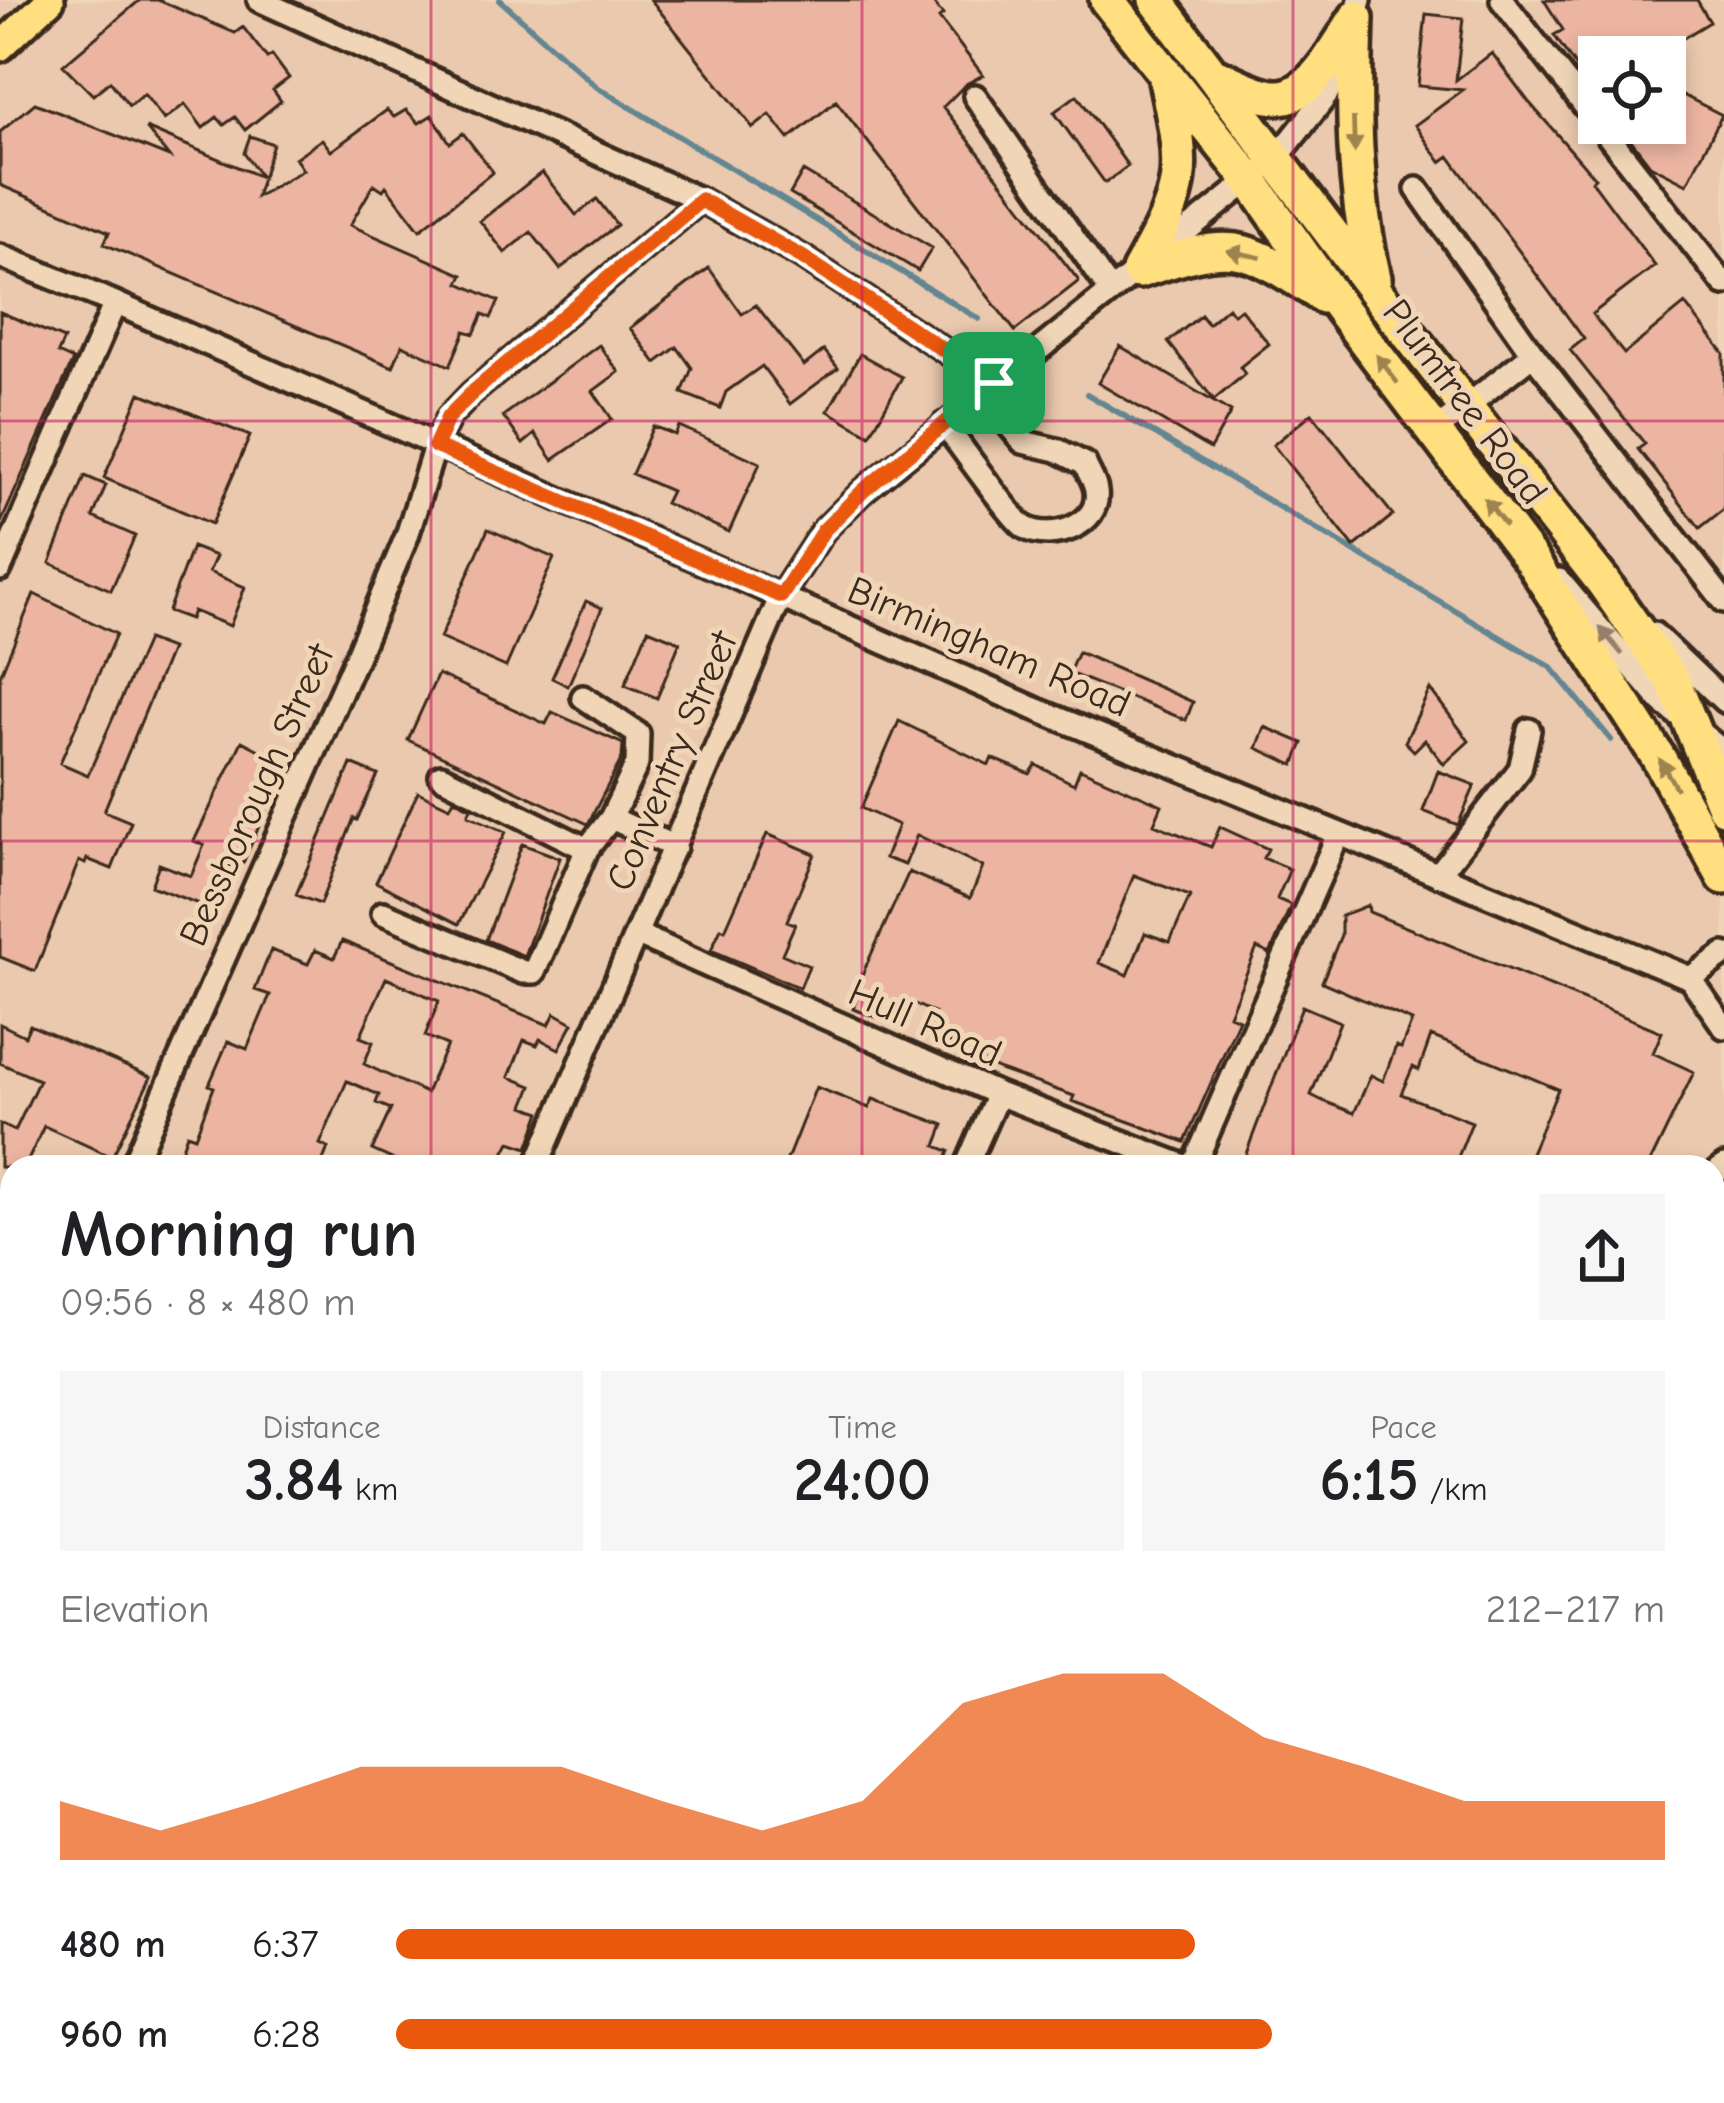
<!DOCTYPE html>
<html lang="en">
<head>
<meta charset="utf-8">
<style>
	:root { --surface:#fff; --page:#f6f6f6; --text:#202124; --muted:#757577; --accent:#ea580c }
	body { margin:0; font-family:"Comic Neue",sans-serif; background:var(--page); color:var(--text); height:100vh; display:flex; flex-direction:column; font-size:45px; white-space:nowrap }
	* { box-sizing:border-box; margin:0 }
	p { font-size:39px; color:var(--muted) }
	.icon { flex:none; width:66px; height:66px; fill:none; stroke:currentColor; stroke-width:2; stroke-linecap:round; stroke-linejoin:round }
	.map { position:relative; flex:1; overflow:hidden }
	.sheet { position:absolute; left:0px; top:1155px; width:1725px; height:948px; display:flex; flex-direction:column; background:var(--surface); border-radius:36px 36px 0 0; box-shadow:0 6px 18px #0003 }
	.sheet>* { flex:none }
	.tools { position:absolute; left:1578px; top:36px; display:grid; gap:24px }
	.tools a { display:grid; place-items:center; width:108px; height:108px; border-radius:0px; background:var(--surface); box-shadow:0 6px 18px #0003; font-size:60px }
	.pin { position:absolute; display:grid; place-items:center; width:102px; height:102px; color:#fff; margin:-51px; border-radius:24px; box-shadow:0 6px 18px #0006 }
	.round { display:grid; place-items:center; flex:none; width:126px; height:126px; border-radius:0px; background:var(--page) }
	.headline { display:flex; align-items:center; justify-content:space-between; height:204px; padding:0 60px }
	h1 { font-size:66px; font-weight:800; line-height:90px }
	.metrics { display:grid; grid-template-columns:repeat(3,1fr); gap:18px; height:204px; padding:12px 60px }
	.metrics div { display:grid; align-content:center; border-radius:0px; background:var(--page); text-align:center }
	.metrics b { font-size:60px; font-weight:800 }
	.metrics small { font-size:33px; font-weight:400 }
	.metrics p { font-size:33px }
	.chart { height:336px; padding:24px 60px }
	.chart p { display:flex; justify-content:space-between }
	.chart svg { width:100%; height:216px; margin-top:12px; fill:var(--accent); opacity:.7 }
	ul { padding:0 60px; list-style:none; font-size:39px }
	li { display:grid; grid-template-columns:192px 144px 1fr; align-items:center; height:90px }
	li i { height:30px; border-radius:15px; background:var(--accent) }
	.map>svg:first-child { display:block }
	.built { fill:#ebc9ae; fill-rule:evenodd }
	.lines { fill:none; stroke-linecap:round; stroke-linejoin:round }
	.stream { stroke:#648692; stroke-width:6 }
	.building { fill:#ecb5a2; stroke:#3b2a1e; stroke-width:3; fill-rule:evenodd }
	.minor-casing { stroke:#3b2a1e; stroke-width:30 }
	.major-casing { stroke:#3b2a1e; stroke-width:36 }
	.highway-casing { stroke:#3b2a1e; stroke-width:42 }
	.minor { stroke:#f0d6b7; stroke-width:21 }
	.major { stroke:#ffdf80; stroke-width:27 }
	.highway { stroke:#ffdf80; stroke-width:33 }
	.oneway { fill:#9d844f }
	.oneway2 { fill:#96806a }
	.route-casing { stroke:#fff; stroke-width:24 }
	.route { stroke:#ea580c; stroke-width:15 }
	.grid { fill:none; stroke:#c2185b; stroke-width:3; stroke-opacity:0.55 }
	.labels { text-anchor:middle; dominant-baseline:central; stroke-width:10; stroke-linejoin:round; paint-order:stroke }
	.street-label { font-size:39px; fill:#3b2a1e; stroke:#f0d6b7 }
</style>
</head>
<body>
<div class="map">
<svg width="1724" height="2103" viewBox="0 0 1724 2103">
	<rect width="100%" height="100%" fill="#f0d6b7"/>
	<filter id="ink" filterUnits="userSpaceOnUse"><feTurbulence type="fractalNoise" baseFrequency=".00833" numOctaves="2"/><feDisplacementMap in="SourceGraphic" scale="24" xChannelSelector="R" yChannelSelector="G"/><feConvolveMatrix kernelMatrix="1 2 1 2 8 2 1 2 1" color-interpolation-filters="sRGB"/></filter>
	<g filter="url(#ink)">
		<path class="built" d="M0 0H1724V2103H953V2091H1713V1167H12V2054L0 2046ZM1599 57H1665V123H1599Z
			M66 2091H233L225 2103H84Z
			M287 2091H699L729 2103H285Z"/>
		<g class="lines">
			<path class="stream" d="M500 0 597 87 979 319
				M1087 394 1551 667 1611 740"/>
		</g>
		<path class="building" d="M140 0H158L235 33 243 27 267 58 272 55 289 78 273 90 281 101 245 130 235 117 224 125 217 117 203 128 185 104 164 120 144 94 129 106 110 81 93 95 63 65Z
			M651 0H931L943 15 939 18 983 75 966 84 943 107 1079 281 1015 331 836 101 789 139 770 115 753 128Z
			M1544 0H1697L1710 22 1652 57H1599V88L1593 92 1554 35 1563 30Z
			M1426 14 1463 18 1456 80 1492 53 1528 101 1595 178 1592 181 1655 266 1592 314 1624 354 1685 304 1724 353V509L1700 528 1638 449 1645 444 1570 350 1584 339 1449 156 1441 162 1415 125 1463 90 1418 86Z
			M1665 86 1722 115 1687 184 1650 165 1630 139 1638 123H1665Z
			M1077 95 1128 166 1105 183 1054 112Z
			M35 103 169 157 146 128 261 177 244 153 250 136 273 144 256 197 303 170 295 158 322 139 331 151 387 110 394 117 406 110 419 123 432 115 450 143 463 133 493 172 420 230 386 186 383 190 374 184 350 225 463 275 459 283 499 301 491 318 483 314 474 334 465 331 450 366 402 345 393 367 104 244 109 232 0 185V132Z
			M803 171 932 248 918 271 790 194Z
			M542 172 576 215 597 199 617 225 560 269 531 232 505 253 480 221Z
			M709 268 742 314 756 305 804 366 824 350 838 368 790 404 762 366 726 392 720 408 682 393 692 368 677 347 656 363 630 328Z
			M1228 307 1233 314 1241 309 1269 344 1240 367 1245 374 1214 400 1168 342 1201 315 1208 324Z
			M0 312 64 339 58 353 73 360 0 525Z
			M599 345 619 372 593 391 612 419 553 460 535 434 523 444 503 416Z
			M1120 346 1231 412 1210 449 1098 383Z
			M860 354 902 377 870 435 828 411Z
			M140 393 250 436 212 524 104 478Z
			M1312 413 1393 515 1354 547 1273 445Z
			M653 426 675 435 679 426 760 463 729 532 665 503 671 491 632 474Z
			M85 476 106 485 93 517 135 536 111 590 50 563Z
			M488 529 554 558 506 667 440 638Z
			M192 547 216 556 209 572 245 587 230 626 193 611 190 619 168 611Z
			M34 594 116 634 60 763 88 775 147 640 171 649 104 811 131 822 112 869 87 859 85 864 79 861 35 971 0 957V676Z
			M586 601 602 608 568 686 552 678Z
			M648 629 680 642 657 698 625 685Z
			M1078 652 1193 702 1186 720 1069 673Z
			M438 674 546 724 552 712 623 744 622 758 588 824 408 740Z
			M1430 689 1469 741 1444 764 1425 740 1414 751 1405 742Z
			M899 721 989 765 992 758 1030 774 1036 765 1074 784 1080 769 1162 805 1154 824 1211 847 1220 827 1268 849 1263 858 1290 869 1277 899 1291 905 1270 954 1257 948 1229 1015 1239 1019 1185 1142 1072 1101 1074 1096 1000 1070 982 1062 985 1057 925 1034 934 1013 902 998 894 1023 853 1009 863 980 860 979 909 872 970 898 983 867 917 835 905 865 885 858 898 825 861 808ZM1134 875 1190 896 1170 942 1145 933 1128 975 1099 963Z
			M1265 727 1303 743 1294 765 1257 748Z
			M242 741 286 764 243 863 233 858 212 909 151 886 159 864 191 876 204 845 194 841Z
			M351 764 378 775 357 820 354 818 320 904 296 895Z
			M1438 771 1475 785 1458 825 1423 811Z
			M418 792 450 807 454 799 471 808 468 815 506 832 459 924 376 882Z
			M767 834 815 854 787 921 795 924 782 954 809 966 800 988 711 950 721 928 725 930Z
			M522 844 560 858 524 956 486 940Z
			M1368 905 1369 912 1662 1032 1653 1053 1694 1072 1648 1167H1525L1558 1089 1431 1036 1419 1070 1413 1067 1401 1094 1472 1122 1454 1167H1241L1302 1006 1340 1022 1311 1095 1323 1101 1354 1113 1371 1075 1383 1081 1396 1046 1401 1048 1412 1021 1322 982 1341 935V916Z
			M342 941 549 1025 555 1013 573 1023 559 1049 540 1039 537 1045 524 1040 509 1077 532 1086 524 1106 541 1112 528 1148 510 1142 497 1167H410L372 1150 391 1109 376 1103 379 1095 347 1081 320 1144 328 1148 320 1167H180L184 1159 179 1157 187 1134 195 1137 214 1087 209 1085 228 1041 247 1049 270 995 255 990 271 950 308 964 315 950 334 958ZM386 978 439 1001 425 1036 447 1045 426 1093 364 1064 373 1042 360 1037Z
			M0 1024 25 1036 30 1025 151 1077 112 1157 44 1126 25 1167H0V1124L15 1131 39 1080 0 1063Z
			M816 1087 869 1108 873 1099 944 1125 936 1146 949 1151 943 1167H784Z"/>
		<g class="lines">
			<g class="minor-casing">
				<path id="minor" d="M259 0 701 200 802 257 994 383
					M1502 0 1724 284
					M975 96 1111 292
					M1417 189 1533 354 1724 601
					M0 256 115 303 1033 708 1690 978
					M944 424C958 442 1013 521 1026 528 1052 542 1101 525 1096 491 1095 482 1088 472 1085 464L1057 450 1023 442 982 393
					M1435 431 1533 354
					M0 569 115 303
					M1559 580 1661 701 1724 752
					M1654 634 1724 701
					M583 697 638 734 637 764 611 818
					M441 776 587 849 611 818 675 847
					M1438 875 1520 769 1529 730
					M383 913 523 972H534L587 849
					M638 935 998 1094 1187 1167
					M1690 978 1724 1027
					M1690 978 1724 954
					M132 1167 358 653 407 536 435 446 449 417 472 393 701 200
					M536 1167 781 596 823 531 863 491 1276 159 1326 96 1342 60 1360 0
					M966 1167 998 1094
					M1193 1167 1338 835
					M1713 1175 1724 1166
					M0 1465 12 1438
					M0 1616 12 1624
					M1713 2083H1724
					M276 2103 278 2091
					M1366 2103V2091"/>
			</g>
			<g class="major-casing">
				<path id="major" d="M0 47 50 0"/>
			</g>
			<g class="highway-casing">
				<path id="highway" d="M1107 0 1250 180 1339 306 1530 558 1658 757 1724 877
					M1156 0 1378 295 1603 582 1674 683 1724 807
					M1356 18C1353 110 1353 188 1374 278
					M1214 75C1233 82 1257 97 1277 97 1312 98 1339 44 1355 20
					M1139 271C1234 239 1239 241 1323 296
					M1139 271C1186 186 1186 174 1166 80"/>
			</g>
			<use href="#minor" class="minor"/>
			<use href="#major" class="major"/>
			<use href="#highway" class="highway"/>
		</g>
		<defs><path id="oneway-solid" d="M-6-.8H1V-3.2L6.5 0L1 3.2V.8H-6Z" transform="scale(3)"/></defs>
		<g class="oneway">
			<use href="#oneway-solid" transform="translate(1354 135) rotate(88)"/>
			<use href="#oneway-solid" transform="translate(1244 254) rotate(-168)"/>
			<use href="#oneway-solid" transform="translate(1387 369) rotate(-127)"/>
			<use href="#oneway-solid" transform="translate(1495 512) rotate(-128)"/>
			<use href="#oneway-solid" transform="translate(1668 774) rotate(-120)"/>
		</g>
		<use class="oneway2" href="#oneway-solid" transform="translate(1611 641) rotate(-130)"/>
	</g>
	<g class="lines" filter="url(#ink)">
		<g class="route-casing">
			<path id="route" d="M701 200 802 257 994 383 863 491 823 531 781 596 435 446 448 417 472 393Z"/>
		</g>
		<use href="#route" class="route"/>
	</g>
	<path class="grid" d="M431 0V1167M862 0V1167M1293 0V1167M0 421H1724M0 841H1724M0 1262H12M1713 1262H1724M0 1682H12M1713 1682H1724M431 2091V2103M862 2091V2103M1293 2091V2103"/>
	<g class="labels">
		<g class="street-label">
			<text transform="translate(1465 402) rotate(53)">Plumtree Road</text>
			<text transform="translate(989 647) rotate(23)">Birmingham Road</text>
			<text transform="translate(672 761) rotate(-67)">Conventry Street</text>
			<text transform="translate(257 795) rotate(-66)">Bessborough Street</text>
			<text transform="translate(925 1023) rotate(24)">Hull Road</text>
		</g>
	</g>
</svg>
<div class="tools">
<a><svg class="icon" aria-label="locate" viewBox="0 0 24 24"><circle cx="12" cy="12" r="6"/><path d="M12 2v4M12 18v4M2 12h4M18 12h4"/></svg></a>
</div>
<div class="pin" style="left:994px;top:383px;background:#1e9e55"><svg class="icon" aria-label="arrive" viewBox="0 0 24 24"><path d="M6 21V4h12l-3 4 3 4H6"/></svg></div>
<section class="sheet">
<div class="headline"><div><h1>Morning run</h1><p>09:56 · 8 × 480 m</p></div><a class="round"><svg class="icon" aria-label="share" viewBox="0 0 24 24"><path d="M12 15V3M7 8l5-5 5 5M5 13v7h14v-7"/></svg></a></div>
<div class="metrics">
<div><p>Distance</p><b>3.84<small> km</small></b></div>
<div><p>Time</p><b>24:00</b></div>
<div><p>Pace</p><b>6:15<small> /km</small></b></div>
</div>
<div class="chart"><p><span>Elevation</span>212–217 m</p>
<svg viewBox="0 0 160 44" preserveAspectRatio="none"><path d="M0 44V32L10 38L20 32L30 25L40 25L50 25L60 32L70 38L80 32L90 12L100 6L110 6L120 19L130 25L140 32L150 32L160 32V44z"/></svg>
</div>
<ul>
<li><b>480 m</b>6:37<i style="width:63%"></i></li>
<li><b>960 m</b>6:28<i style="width:69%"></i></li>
</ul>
</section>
</div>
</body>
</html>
